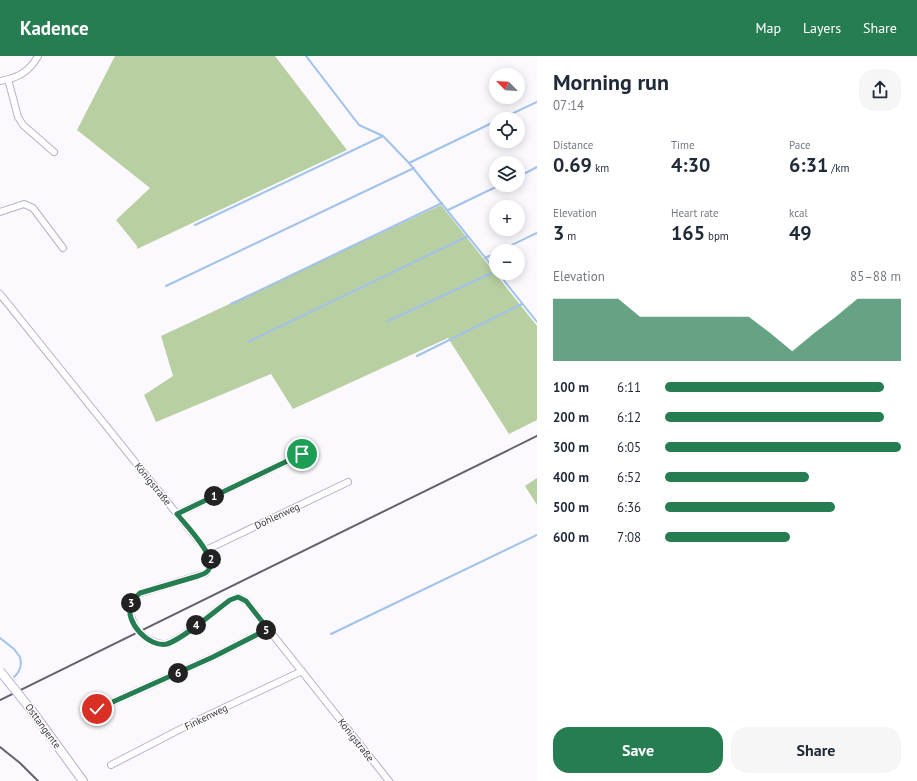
<!DOCTYPE html>
<html lang="en">
<head>
<meta charset="utf-8">
<style>
	:root { --surface:#fff; --page:#f6f6f7; --text:#1f2937; --muted:#747a83; --accent:#267d51 }
	body { margin:0; font-family:"PT Sans",sans-serif; background:var(--page); color:var(--text); height:100vh; display:flex; flex-direction:column; font-size:15px; white-space:nowrap }
	* { box-sizing:border-box; margin:0 }
	p { font-size:13px; color:var(--muted) }
	.icon { flex:none; width:22px; height:22px; fill:none; stroke:currentColor; stroke-width:2; stroke-linecap:round; stroke-linejoin:round }
	.map { position:relative; flex:1; overflow:hidden }
	.side { display:flex; flex-direction:column; background:var(--surface); width:380px }
	.side>* { flex:none }
	.needle { width:26px; rotate:294deg }
	.controls { position:absolute; left:489px; top:12px; display:grid; gap:8px }
	.controls a { display:grid; place-items:center; width:36px; height:36px; border-radius:50%; background:var(--surface); box-shadow:0 2px 10px #0003; font-size:20px }
	.pin { position:absolute; display:grid; place-items:center; width:34px; height:34px; color:#fff; margin:-17px; border:2px solid #fff; border-radius:50%; box-shadow:0 1px 4px #0007 }
	.km { position:absolute; width:20px; height:20px; margin:-10px; border-radius:50%; background:#222; color:#fff; font-size:11px; line-height:20px; text-align:center }
	.round { display:grid; place-items:center; flex:none; width:42px; height:42px; border-radius:16px; background:var(--page) }
	.summary { display:flex; align-items:center; justify-content:space-between; height:68px; padding:0 16px }
	h1 { font-size:22px; font-weight:600; line-height:30px }
	.stats { display:grid; grid-template-columns:repeat(3,1fr); gap:6px; height:68px; padding:4px 16px }
	.stats div { display:grid; align-content:center }
	.stats b { font-size:20px; font-weight:600 }
	.stats small { font-size:11px; font-weight:400 }
	.stats p { font-size:11px }
	.chart { height:112px; padding:8px 16px }
	.chart p { display:flex; justify-content:space-between }
	.chart svg { width:100%; height:72px; margin-top:4px; fill:var(--accent); opacity:.7 }
	.cta { display:flex; gap:8px; margin-top:auto; padding:8px 16px }
	.cta a { flex:1; height:46px; border-radius:16px; background:var(--accent); color:#fff; font-size:16px; font-weight:600; line-height:46px; text-align:center }
	.cta a+a { background:var(--page); color:var(--text) }
	ul { padding:0 16px; list-style:none; font-size:13px }
	li { display:grid; grid-template-columns:64px 48px 1fr; align-items:center; height:30px }
	li i { height:10px; border-radius:5px; background:var(--accent) }
	header { display:flex; align-items:center; gap:24px; box-sizing:border-box; height:56px; padding:0 20px; background:var(--accent); color:#fff }
	header strong { font-size:19px }
	nav { display:flex; gap:22px; margin-inline-start:auto; font-size:14px }
	main { display:flex; flex:1; min-height:0 }
	.map>svg:first-child { display:block }
	.green { fill:#b8cfa2 }
	.lines { fill:none; stroke-linecap:round; stroke-linejoin:round }
	.stream { stroke:#a0c2eb; stroke-width:2 }
	.minor-casing { stroke:#baafc8; stroke-width:8 }
	.secondary-casing { stroke:#baafc8; stroke-width:10 }
	.minor { stroke:#fff; stroke-width:6 }
	.secondary { stroke:#fff; stroke-width:8 }
	.rail { stroke:#65616a; stroke-width:2 }
	.minor-bridge-casing { stroke:#baafc8; stroke-width:8; stroke-linecap:butt }
	.secondary-bridge-casing { stroke:#baafc8; stroke-width:10; stroke-linecap:butt }
	.minor-bridge { stroke:#fff; stroke-width:6 }
	.secondary-bridge { stroke:#fff; stroke-width:8 }
	.route-casing { stroke:#fff; stroke-width:8 }
	.route { stroke:#267d51; stroke-width:5 }
	.labels { text-anchor:middle; dominant-baseline:central; stroke-width:3; stroke-linejoin:round; paint-order:stroke }
	.street-label { font-size:10px; fill:#35303a; stroke:#fff }
</style>
</head>
<body>
<header>
<strong>Kadence</strong>
<nav><a>Map</a><a>Layers</a><a>Share</a></nav>
</header>
<main>
<div class="map">
<svg width="537" height="725" viewBox="0 0 537 725">
	<rect width="100%" height="100%" fill="#fbf9fe"/>
	<path class="green" d="M115 0H275L347 94 137 193V190L116 164 150 132 77 74Z
		M441 149 537 270V364L509 378 448 282 293 353 271 318 156 366 144 339 173 320 161 280Z
		M537 422V449L525 430Z"/>
	<g class="lines">
		<path class="stream" d="M306 0 359 69 383 80 409 107 496 215
			M501 63 537 46
			M409 107 496 65
			M518 121 537 111
			M448 154 500 129
			M195 169 383 80
			M499 195 537 177
			M485 202 496 197
			M498 217 537 266
			M166 230 414 112
			M231 248 442 147
			M388 265 496 215
			M248 286 468 180
			M417 300 522 248
			M331 578 537 479
			M0 582 14 593 20 601C22 609 20 616 14 621"/>
		<g class="minor-casing">
			<path id="minor" d="M8 23 18 61 23 69 54 96
				M0 25C18 22 29 16 38 0
				M0 156 24 148 33 152 63 192
				M0 238 206 494C211 503 213 508 206 517L141 537C132 543 130 548 130 558
				M177 458 302 398
				M206 494 348 426
				M146 582C152 585 159 589 166 588 180 585 216 554 230 544L238 541 246 545 389 725
				M97 653 213 601 268 573
				M111 709 198 664 302 615"/>
		</g>
		<g class="secondary-casing">
			<path id="secondary" d="M32 655 83 725"/>
		</g>
		<use href="#minor" class="minor"/>
		<use href="#secondary" class="secondary"/>
		<path class="rail" d="M0 644 537 380
			M0 691 20 707 38 725"/>
		<g class="minor-bridge-casing">
			<path id="minor-bridge" d="M130 558 136 572 146 582"/>
		</g>
		<g class="secondary-bridge-casing">
			<path id="secondary-bridge" d="M0 615 32 655"/>
		</g>
		<use href="#minor-bridge" class="minor-bridge"/>
		<use href="#secondary-bridge" class="secondary-bridge"/>
	</g>
	<g class="lines">
		<g class="route-casing">
			<path id="route" d="M97 653 213 601 268 573 246 545 238 541 230 544C215 555 183 583 167 588 149 592 124 566 131 548 132 543 136 541 140 537L198 520C203 518 208 517 210 511 215 499 185 468 177 458L302 398"/>
		</g>
		<use href="#route" class="route"/>
	</g>
	<g class="labels">
		<g class="street-label">
			<text transform="translate(153 428) rotate(51)">Königstraße</text>
			<text transform="translate(277 460) rotate(-25)">Dohlenweg</text>
			<text transform="translate(206 661) rotate(-26)">Finkenweg</text>
			<text transform="translate(43 670) rotate(54)">Osttangente</text>
			<text transform="translate(356 684) rotate(52)">Königstraße</text>
		</g>
	</g>
</svg>
<div class="controls">
<a><svg class="needle" viewBox="-14 -14 28 28"><path d="M0-13l5 13h-10z" fill="#e53935"/><path d="M0 13l5-13h-10z" fill="#747a83"/></svg></a>
<a><svg class="icon" aria-label="locate" viewBox="0 0 24 24"><circle cx="12" cy="12" r="6"/><path d="M12 2v4M12 18v4M2 12h4M18 12h4"/></svg></a>
<a><svg class="icon" aria-label="layers" viewBox="0 0 24 24"><path d="M12 4l9 5-9 5-9-5zM3 14l9 5 9-5"/></svg></a>
<a>+</a>
<a>−</a>
</div>
<div class="pin" style="left:302px;top:398px;background:#1e9e55"><svg class="icon" aria-label="arrive" viewBox="0 0 24 24"><path d="M6 21V4h12l-3 4 3 4H6"/></svg></div>
<div class="pin" style="left:97px;top:653px;background:#d93025"><svg class="icon" aria-label="check" viewBox="0 0 24 24"><path d="M5 12l5 5 9-10"/></svg></div>
<b class="km" style="left:214px;top:440px">1</b>
<b class="km" style="left:211px;top:503px">2</b>
<b class="km" style="left:131px;top:547px">3</b>
<b class="km" style="left:196px;top:569px">4</b>
<b class="km" style="left:266px;top:574px">5</b>
<b class="km" style="left:178px;top:617px">6</b>
</div>
<section class="side">
<div class="summary"><div><h1>Morning run</h1><p>07:14</p></div><a class="round"><svg class="icon" aria-label="share" viewBox="0 0 24 24"><path d="M12 15V3M7 8l5-5 5 5M5 13v7h14v-7"/></svg></a></div>
<div class="stats">
<div><p>Distance</p><b>0.69<small> km</small></b></div>
<div><p>Time</p><b>4:30</b></div>
<div><p>Pace</p><b>6:31<small> /km</small></b></div>
</div>
<div class="stats">
<div><p>Elevation</p><b>3<small> m</small></b></div>
<div><p>Heart rate</p><b>165<small> bpm</small></b></div>
<div><p>kcal</p><b>49</b></div>
</div>
<div class="chart"><p><span>Elevation</span>85–88 m</p>
<svg viewBox="0 0 160 44" preserveAspectRatio="none"><path d="M0 44V6L10 6L20 6L30 6L40 17L50 17L60 17L70 17L80 17L90 17L100 27L110 38L120 27L130 17L140 6L150 6L160 6V44z"/></svg>
</div>
<ul>
<li><b>100 m</b>6:11<i style="width:93%"></i></li>
<li><b>200 m</b>6:12<i style="width:93%"></i></li>
<li><b>300 m</b>6:05<i style="width:100%"></i></li>
<li><b>400 m</b>6:52<i style="width:61%"></i></li>
<li><b>500 m</b>6:36<i style="width:72%"></i></li>
<li><b>600 m</b>7:08<i style="width:53%"></i></li>
</ul>
<div class="cta"><a>Save</a><a>Share</a></div>
</section>
</main>
</body>
</html>
